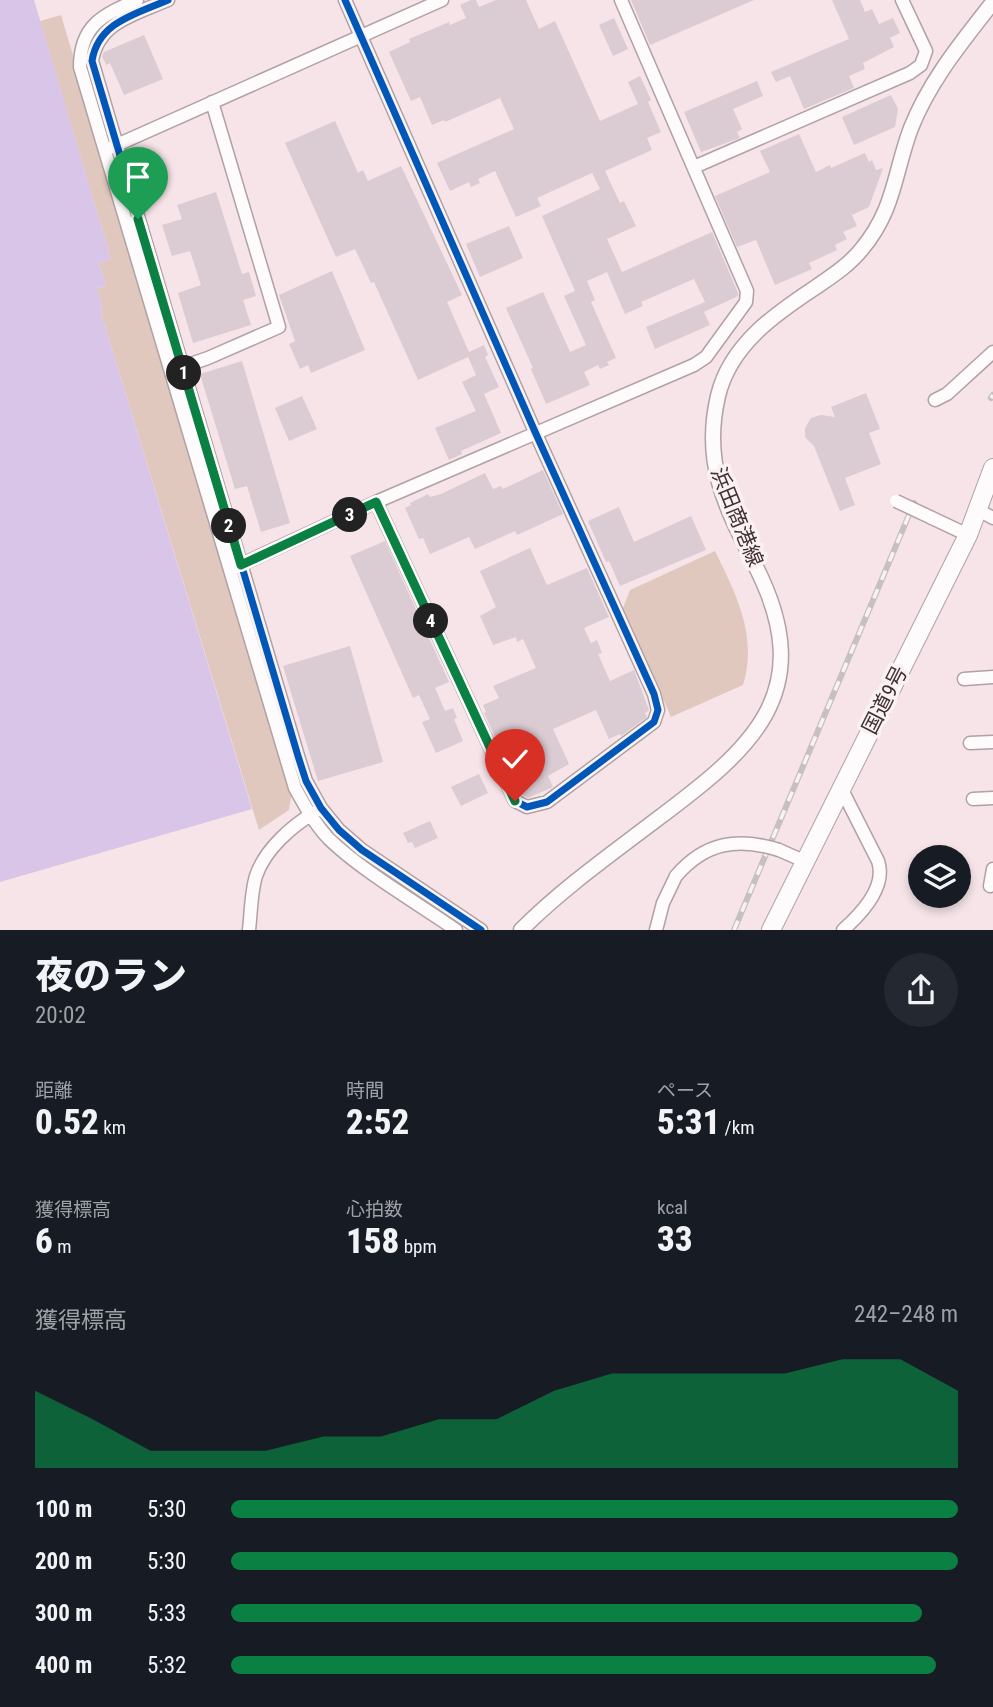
<!DOCTYPE html>
<html lang="ja">
<head>
<meta charset="utf-8">
<style>
	:root { --surface:#171b24; --page:#242831; --text:#f1f3f6; --muted:#9ea1a6; --accent:#0b8043 }
	body { margin:0; font-family:"Roboto Condensed","Noto Sans JP",sans-serif; background:var(--page); color:var(--text); height:100vh; display:flex; flex-direction:column; font-size:26px; white-space:nowrap }
	* { box-sizing:border-box; margin:0 }
	p { font-size:23px; color:var(--muted) }
	.icon { flex:none; width:38px; height:38px; fill:none; stroke:currentColor; stroke-width:2; stroke-linecap:round; stroke-linejoin:round }
	.map { position:relative; height:930px; overflow:hidden }
	.side { display:flex; flex-direction:column; background:var(--surface); flex:1 }
	.side>* { flex:none }
	.fabs { position:absolute; left:908px; top:845px; display:grid; gap:14px }
	.fabs a { display:grid; place-items:center; width:63px; height:63px; border-radius:50%; background:var(--surface); box-shadow:0 4px 10px #0003; font-size:35px }
	.pin { position:absolute; display:grid; place-items:center; width:60px; height:60px; color:#fff; margin:-72px -30px; border-radius:50% 50% 50% 0; rotate:-45deg; box-shadow:0 0 7px #0007 }
	.pin .icon { rotate:45deg }
	.km { position:absolute; width:35px; height:35px; margin:-18px; border-radius:50%; background:#222; color:#fff; font-size:19px; line-height:35px; text-align:center }
	.round { display:grid; place-items:center; flex:none; width:74px; height:74px; border-radius:37px; background:var(--page) }
	.headline { display:flex; align-items:center; justify-content:space-between; height:119px; padding:0 35px }
	h1 { font-size:38px; font-weight:800; line-height:52px }
	.figures { display:grid; grid-template-columns:repeat(3,1fr); gap:10px; height:119px; padding:7px 35px }
	.figures div { display:grid; align-content:center }
	.figures b { font-size:35px; font-weight:800 }
	.figures small { font-size:19px; font-weight:400 }
	.figures p { font-size:19px }
	.chart { height:196px; padding:14px 35px }
	.chart p { display:flex; justify-content:space-between }
	.chart svg { width:100%; height:126px; margin-top:7px; fill:var(--accent); opacity:.7 }
	ul { padding:0 35px; list-style:none; font-size:23px }
	li { display:grid; grid-template-columns:112px 84px 1fr; align-items:center; height:52px }
	li i { height:18px; border-radius:9px; background:var(--accent) }
	.map>svg:first-child { display:block }
	.green { fill:#e1c8bf }
	.water { fill:#d8c5e7 }
	.building { fill:#dbcbd3 }
	.lines { fill:none; stroke-linecap:round; stroke-linejoin:round }
	.minor-casing { stroke:#b0a1a4; stroke-width:15 }
	.major-casing { stroke:#b0a1a4; stroke-width:17 }
	.highway-casing { stroke:#b0a1a4; stroke-width:20 }
	.minor { stroke:#fefbfc; stroke-width:12 }
	.major { stroke:#fefbfc; stroke-width:14 }
	.highway { stroke:#fefbfc; stroke-width:18 }
	.rail-casing { stroke:#c6c0c2; stroke-width:6 }
	.rail { stroke:#faf1f3; stroke-width:3.5; stroke-dasharray:10; stroke-linecap:butt }
	.minor-bridge-casing { stroke:#b0a1a4; stroke-width:15; stroke-linecap:butt }
	.minor-bridge { stroke:#fefbfc; stroke-width:12 }
	.cycleway-casing { stroke:#faf1f3; stroke-width:11 }
	.cycleway { stroke:#0057b8; stroke-width:7 }
	.route-casing { stroke:#fff; stroke-width:14 }
	.route { stroke:#0b8043; stroke-width:9 }
	.labels { text-anchor:middle; dominant-baseline:central; stroke-width:7; stroke-linejoin:round; paint-order:stroke }
	.street-label { font-size:21px; fill:#403034; stroke:#faf1f3 }
</style>
</head>
<body>
<div class="map">
<svg width="993" height="930" viewBox="0 0 993 930">
	<rect width="100%" height="100%" fill="#f6e4e8"/>
	<path class="green" d="M61 15 292 791 289 810 259 830 101 313 102 306 97 288 106 286 99 263 111 259 40 21Z
		M715 551C736 594 758 636 743 685L671 717 623 608 630 590Z"/>
	<path class="water" d="M0 0H34L111 259 99 263 106 286 97 288 102 306 101 313 252 809 0 882Z"/>
	<path class="building" d="M471 0H476L479 7 496 0H526L539 29 555 21 600 121 638 104 628 82 640 76 651 100 648 102 661 132 647 138 652 150 605 171 620 203 624 201 636 226 607 239 622 272 712 232 738 293V296L704 312 710 325 655 349 646 327 705 302 694 279 641 302 643 306 625 314 607 272 587 281 595 300 591 302 616 358 607 362 609 365 600 369 598 365 584 372 590 385 546 404 531 369 533 368 506 308 543 292 570 352 586 345 564 296 575 291 542 216 600 189 592 173 537 198 541 206 516 217 495 171 478 179 480 183 471 187 469 182 450 191 437 163 514 129 500 98 445 122 444 120 432 125 420 97 411 101 389 52 410 42 409 39 449 22 450 25 466 18 460 5Z
		M631 0H754L650 45Z
		M832 0H860L865 12 872 9 879 24 893 18 900 33 890 38 894 47 863 63 865 69 849 76 854 88 804 109 790 76 776 82 771 72 849 39Z
		M614 18 628 49 613 56 599 25Z
		M144 35 163 79 124 95 110 63 106 65 102 56 104 52Z
		M757 81 763 96 733 109 742 129 737 132 740 138 701 152 684 112Z
		M891 95 898 109 895 127 854 145 842 117Z
		M335 121 358 173 363 170 368 181 401 166 462 295 447 302 469 352 484 345 488 355 485 357 499 387 484 394 501 433 461 451 462 454 449 460 435 428 476 411 462 382 476 375 468 357 418 380 374 282 371 283 355 249 336 257 285 143Z
		M799 134 816 172 830 165 831 168 865 153 869 162 872 160 876 170 883 168 869 207 852 215 857 226 843 232 847 239 835 245 837 250 809 263 812 269 775 285 756 240 737 247 715 196 770 172 760 151Z
		M216 192 242 274 249 272 256 296 243 300 251 325 193 343 178 293 201 285 190 251 172 256 162 225 182 219 177 205Z
		M509 226 523 258 480 277 466 244Z
		M332 271 365 350 311 373 308 365 300 369 289 344 295 341 279 295Z
		M242 361 290 523 261 532 247 486 235 489 200 374Z
		M866 393 880 429 869 433 881 464 845 478 855 505 840 511 814 446 805 437V428L811 418 821 415 835 417 831 407Z
		M302 396 317 429 289 441 275 408Z
		M543 470 563 514 517 535 515 531 475 549 469 537 430 554 423 538 419 539 405 508 411 505 410 503 428 494 430 497 441 494 485 473 493 489 501 486 503 489Z
		M619 507 634 542 691 516 706 550 620 586 609 561 606 562 588 521Z
		M385 541 449 682 435 688 445 711 453 708 457 718 454 719 463 741 436 753 422 722 430 719 419 695 413 698 350 556Z
		M530 548 547 585 587 568 609 617 584 628 591 643 597 640 602 653 598 654 610 681 634 670 649 710 645 713 647 717 621 736 620 734 609 739 596 710 553 729 569 764 548 776 553 787 528 798 522 795 484 713 486 712 483 705 499 698 493 686 536 668 523 639 517 642 516 637 493 645 480 616 496 607 480 571Z
		M350 646 383 762 318 781 283 666Z
		M479 774 488 793 461 806 451 787Z
		M430 821 438 838 415 848 412 842 408 843 403 833Z"/>
	<g class="lines">
		<g class="minor-casing">
			<path id="minor" d="M137 0C103 15 80 25 80 67L295 788C305 806 314 823 328 838 363 872 416 902 456 930
				M168 0C136 14 98 22 92 61L298 756 306 781 321 808 339 830 362 850 481 930
				M345 0 536 434 654 694 658 710 654 722 547 802 527 807 515 801 376 502
				M110 148 442 0
				M694 167 910 73 921 65 926 51 902 0
				M176 369 208 358 279 327 212 102
				M935 400 947 394 993 352
				M978 510 993 518
				M932 518 968 535
				M236 567 376 502 694 365 706 357 746 302 747 291 621 0
				M964 679 993 677
				M970 743 993 742
				M841 788 878 861C887 887 861 914 843 930
				M973 799 993 798
				M779 850 804 861
				M990 886 993 869
				M249 930C251 913 251 892 256 876 265 849 292 826 315 812
				M656 930 663 903 676 876"/>
		</g>
		<g class="major-casing">
			<path id="major" d="M521 930C562 889 610 855 656 820 751 749 820 693 756 567 726 508 702 464 718 396 730 345 775 314 816 287 832 276 849 265 861 250 895 210 894 173 911 128 930 80 962 42 993 2"/>
		</g>
		<g class="highway-casing">
			<path id="highway" d="M771 930 968 535 993 468"/>
		</g>
		<use href="#minor" class="minor"/>
		<use href="#major" class="major"/>
		<use href="#highway" class="highway"/>
		<g class="rail-casing">
			<path id="rail" d="M991 398 993 395
				M734 930 914 503"/>
		</g>
		<use href="#rail" class="rail"/>
		<g class="minor-bridge-casing">
			<path id="minor-bridge" d="M896 501 932 518
				M676 876C705 842 738 837 779 850"/>
		</g>
		<use href="#minor-bridge" class="minor-bridge"/>
		<g class="cycleway-casing">
			<path id="cycleway" d="M168 0C136 14 98 22 92 61L298 756 306 781 321 808 339 830 362 850 481 930
				M345 0 536 434 654 694 658 710 654 722 547 802 527 807 515 801 376 502"/>
		</g>
		<use href="#cycleway" class="cycleway"/>
	</g>
	<g class="lines">
		<g class="route-casing">
			<path id="route" d="M138 219 241 565 376 502 515 801"/>
		</g>
		<use href="#route" class="route"/>
	</g>
	<g class="labels">
		<g class="street-label">
			<text transform="translate(737 517) rotate(68)">浜田商港線</text>
			<text transform="translate(885 700) rotate(-63)">国道9号</text>
		</g>
	</g>
</svg>
<div class="fabs">
<a><svg class="icon" aria-label="layers" viewBox="0 0 24 24"><path d="M12 4l9 5-9 5-9-5zM3 14l9 5 9-5"/></svg></a>
</div>
<div class="pin" style="left:138px;top:219px;background:#1e9e55"><svg class="icon" aria-label="arrive" viewBox="0 0 24 24"><path d="M6 21V4h12l-3 4 3 4H6"/></svg></div>
<div class="pin" style="left:515px;top:801px;background:#d93025"><svg class="icon" aria-label="check" viewBox="0 0 24 24"><path d="M5 12l5 5 9-10"/></svg></div>
<b class="km" style="left:184px;top:373px">1</b>
<b class="km" style="left:229px;top:526px">2</b>
<b class="km" style="left:350px;top:515px">3</b>
<b class="km" style="left:431px;top:621px">4</b>
</div>
<section class="side">
<div class="headline"><div><h1>夜のラン</h1><p>20:02</p></div><a class="round"><svg class="icon" aria-label="share" viewBox="0 0 24 24"><path d="M12 15V3M7 8l5-5 5 5M5 13v7h14v-7"/></svg></a></div>
<div class="figures">
<div><p>距離</p><b>0.52<small> km</small></b></div>
<div><p>時間</p><b>2:52</b></div>
<div><p>ペース</p><b>5:31<small> /km</small></b></div>
</div>
<div class="figures">
<div><p>獲得標高</p><b>6<small> m</small></b></div>
<div><p>心拍数</p><b>158<small> bpm</small></b></div>
<div><p>kcal</p><b>33</b></div>
</div>
<div class="chart"><p><span>獲得標高</span>242–248 m</p>
<svg viewBox="0 0 160 44" preserveAspectRatio="none"><path d="M0 44V17L10 27L20 38L30 38L40 38L50 33L60 33L70 27L80 27L90 17L100 11L110 11L120 11L130 11L140 6L150 6L160 17V44z"/></svg>
</div>
<ul>
<li><b>100 m</b>5:30<i style="width:100%"></i></li>
<li><b>200 m</b>5:30<i style="width:100%"></i></li>
<li><b>300 m</b>5:33<i style="width:95%"></i></li>
<li><b>400 m</b>5:32<i style="width:97%"></i></li>
</ul>
</section>
</body>
</html>
